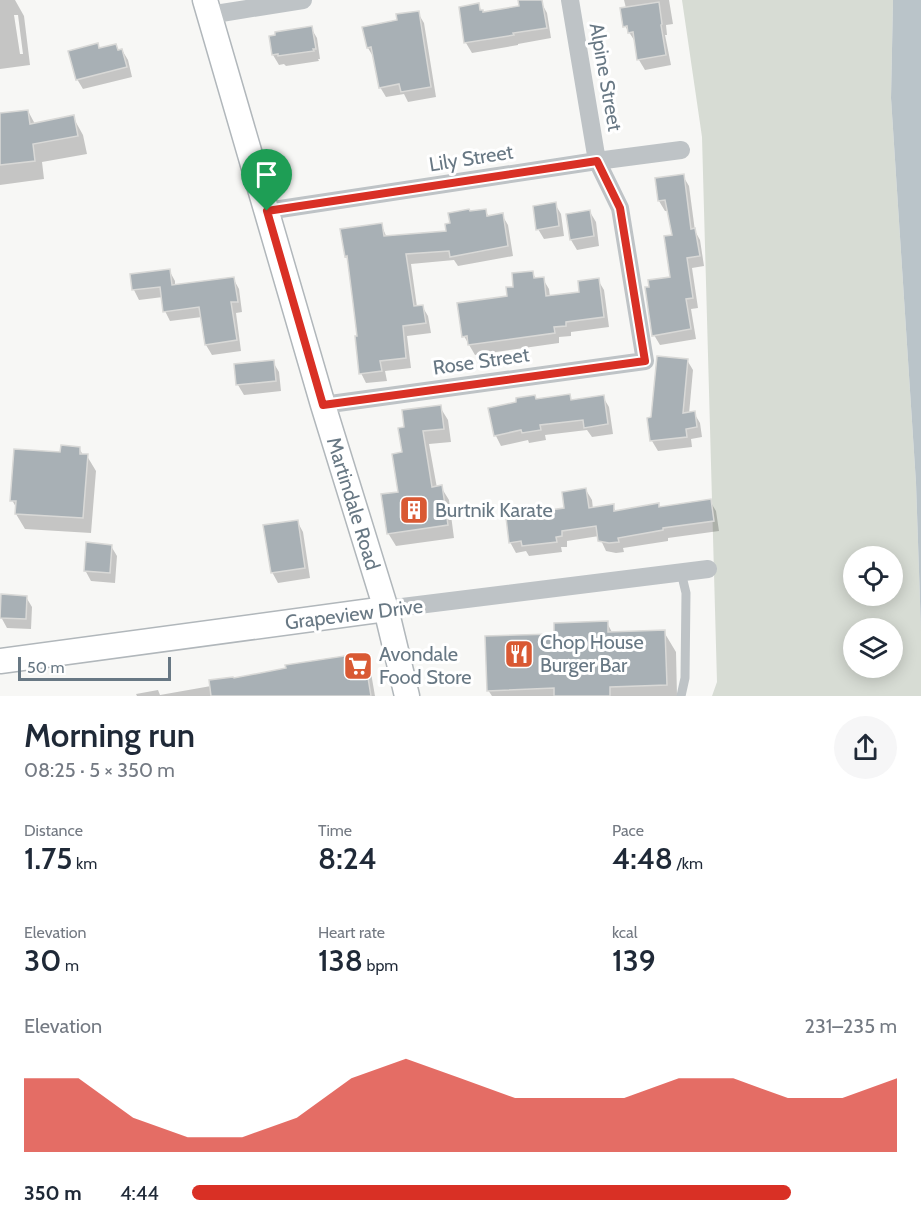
<!DOCTYPE html>
<html lang="en">
<head>
<meta charset="utf-8">
<style>
	:root { --surface:#fff; --page:#f6f6f7; --text:#1f2937; --muted:#747a83; --accent:#d93025 }
	body { margin:0; font-family:Cabin,sans-serif; background:var(--page); color:var(--text); height:100vh; display:flex; flex-direction:column; font-size:22px; white-space:nowrap }
	* { box-sizing:border-box; margin:0 }
	p { font-size:20px; color:var(--muted) }
	.icon { flex:none; width:33px; height:33px; fill:none; stroke:currentColor; stroke-width:2; stroke-linecap:round; stroke-linejoin:round }
	.map { position:relative; height:696px; overflow:hidden }
	.sheet { display:flex; flex-direction:column; background:var(--surface); flex:1 }
	.sheet>* { flex:none }
	.fabs { position:absolute; left:843px; top:546px; display:grid; gap:12px }
	.fabs a { display:grid; place-items:center; width:60px; height:60px; border-radius:50%; background:var(--surface); box-shadow:0 3px 15px #0003; font-size:30px }
	.scale { position:absolute; left:18px; bottom:15px; width:153px; box-sizing:border-box; padding-left:6px; border:3px solid #687884; border-top:0; font-size:16px; line-height:21px; white-space:nowrap; color:#687884; -webkit-text-stroke:4px #fff; paint-order:stroke }
	.pin { position:absolute; display:grid; place-items:center; width:51px; height:51px; color:#fff; margin:-62px -26px; border-radius:50% 50% 50% 0; rotate:-45deg; box-shadow:0 0 6px #0007 }
	.pin .icon { rotate:45deg }
	.round { display:grid; place-items:center; flex:none; width:63px; height:63px; border-radius:32px; background:var(--page) }
	.overview { display:flex; align-items:center; justify-content:space-between; height:102px; padding:0 24px }
	h1 { font-size:33px; font-weight:600; line-height:45px }
	.stats { display:grid; grid-template-columns:repeat(3,1fr); gap:9px; height:102px; padding:6px 24px }
	.stats div { display:grid; align-content:center }
	.stats b { font-size:30px; font-weight:600 }
	.stats small { font-size:16px; font-weight:400 }
	.stats p { font-size:16px }
	.chart { height:168px; padding:12px 24px }
	.chart p { display:flex; justify-content:space-between }
	.chart svg { width:100%; height:108px; margin-top:6px; fill:var(--accent); opacity:.7 }
	ul { padding:0 24px; list-style:none; font-size:20px }
	li { display:grid; grid-template-columns:96px 72px 1fr; align-items:center; height:45px }
	li i { height:15px; border-radius:8px; background:var(--accent) }
	.map>svg:first-child { display:block }
	.green { fill:#d7dcd4; fill-rule:evenodd }
	.water { fill:#bac4c9 }
	.shadow { fill:#0003; fill-rule:evenodd }
	.building { fill:#a8b0b5; stroke:#d9d9d7; stroke-width:1.5 }
	.lines { fill:none; stroke-linecap:round; stroke-linejoin:round }
	.secondary-casing { stroke:#b1b7bb; stroke-width:27 }
	.lane { stroke:#bec3c6; stroke-width:9 }
	.street { stroke:#bec3c6; stroke-width:18 }
	.secondary { stroke:#fff; stroke-width:24 }
	.route-casing { stroke:#fff; stroke-width:12 }
	.route { stroke:#d93025; stroke-width:8 }
	.labels { text-anchor:middle; dominant-baseline:central; stroke-width:6; stroke-linejoin:round; paint-order:stroke }
	.street-label { font-size:20px; fill:#687884; stroke:#fff }
	.poi-label { font-size:20px; fill:#687884; stroke:#fff; text-anchor:start }
</style>
</head>
<body>
<div class="map">
<svg width="921" height="696" viewBox="0 0 921 696">
	<rect width="100%" height="100%" fill="#f7f7f5"/>
	<path class="green" d="M682 0H893L891 98 916 483 921 631V696H712L717 682 702 137ZM854 556H892V596H854ZM854 628H892V668H854Z"/>
	<path class="water" d="M893 0H921V631L916 483 891 98Z"/>
	<path class="shadow" d="M0 0H15L24 16 30 65 0 69ZM14 15H18L23 54H20Z
		M520 0H540L547 13 551 38 518 44V45L472 53 466 43 478 5 483 13 521 8Z
		M624 0H669L673 24 666 25 667 35H665L671 65 645 70 639 60 636 43 625 26 626 8Z
		M418 13 424 23 436 97 408 102 404 94 386 97 380 87 374 58 368 48 364 28 399 21Z
		M311 28 317 38 320 59H318L319 61 286 66 284 64 279 65 273 55Z
		M97 45 100 49 122 50 128 60 132 77 83 89 77 79Z
		M28 111 35 124 73 117 83 135 87 154 42 162 44 179 0 185V115Z
		M683 176 689 186 695 231 700 240 704 266 692 268 698 308 691 309 696 339 660 345 654 335 672 278 674 236 669 211H665L659 201Z
		M555 204 561 214 564 236 544 239 538 229Z
		M485 210 489 217 502 215 508 225 513 256 458 266 454 260 411 264 417 307 422 306 428 316 431 333 407 336 411 368 385 371 387 381 366 383 361 373 358 337 349 261 346 256 381 224 387 238 448 232Z
		M590 212 596 222 599 246 577 250 571 240Z
		M169 270 175 281V286L233 278 239 289 242 312 236 313 241 351 212 355 206 345 202 317 170 321 165 311 163 297 139 300 134 290Z
		M532 272 536 279H543L549 289 550 297 581 293 598 280 604 290 609 327 571 332V336L559 337V343L475 355 464 336 509 297 515 288Z
		M687 360 693 370 689 414 694 413 700 423 702 437 691 439 692 447 658 451 652 441 653 418Z
		M273 362 279 372 281 391 244 395 238 385 236 366Z
		M569 396 572 401 603 397 609 407 613 434 592 437 587 430 545 435 546 440 529 443 528 440 501 446 496 436 490 409 536 400Z
		M440 407 448 420 451 442 429 444 437 488 441 487 449 500 454 538 396 546 388 533 399 493 405 428Z
		M79 448 83 455 87 456 96 471 91 533 25 529 16 514 17 509 12 500 62 454Z
		M586 490 592 500 593 509 613 506 616 512 658 505 660 508 710 501 716 511 719 531 668 538V541L623 548 624 552 616 553 606 551 599 536 567 541V547H561L562 552 529 556 526 551 516 553 510 542 526 507 529 514 566 509Z
		M297 521 303 532 310 578 278 583 272 572Z
		M111 546 117 556 115 583 91 581 85 570Z
		M26 597 32 607 31 629 7 628 1 617Z
		M607 623 613 634 664 632 676 652 677 696H492L488 690 555 635Z
		M363 654 370 667 375 696H137L136 694 158 690 160 695 211 686 233 679Z"/>
	<path class="building" d="M518 0H542L547 28 513 33 514 35 464 43 459 7 479 3 480 10H483V12L519 6Z
		M659 2 662 24 661 25 666 55 637 60 633 32 628 33 627 26 623 27 620 8Z
		M419 11 431 87 401 92 399 84 379 88 371 47 367 48 362 27 397 20 396 14Z
		M312 26 316 49H313L314 51 278 56V54L272 55 269 36 275 35V32Z
		M98 43 99 48 116 44 118 50 122 49 127 67 76 80 68 51Z
		M28 110 30 124 74 115 78 136 33 144 35 161 0 165V113Z
		M684 174 691 229 695 228 700 256 687 258 693 298 686 299 691 329 652 336 645 287H649L648 280 670 277 664 236 672 235 665 200 658 201 655 178Z
		M556 202 559 226 536 230 533 206Z
		M469 209 470 211 486 209 487 216 503 213 508 246 450 257 449 251 406 254 414 306 423 305 426 323 403 326 406 358 380 361 382 371 359 374 355 336H357L353 303 347 256 345 257 340 229 382 223 384 236 446 231 445 224 450 223 448 213Z
		M590 210 594 236 570 240 566 214Z
		M170 269 172 285 234 277 238 302H231L237 340 205 345 199 307 163 312 160 287 132 290 130 274Z
		M533 271 534 278 544 277 546 296 579 292 578 281 599 278 604 317 566 322V326L554 327 555 333 468 345 467 336 462 337 457 303 507 296 506 287H513L512 273Z
		M657 356 688 359 683 413 695 411 697 427 686 429 687 437 650 441 647 418 651 417Z
		M274 360 276 381 236 385 234 364Z
		M570 394 571 400 604 395 608 424 584 428 583 420 540 425 541 430 522 433 521 430 494 436 488 408 516 402V398L535 395 536 399Z
		M441 405 444 429 423 431 432 487 442 485 448 525 387 534 381 494 398 492 392 454 402 452 398 428 404 427 402 410Z
		M61 445 80 447V454H88L83 518 15 514 16 501H10L14 449 60 452Z
		M586 488 589 508 614 504V511L659 503V507L711 499 714 521 663 528V530L618 538 619 542 609 543 598 541 596 526 562 531V536L556 537 557 542 522 546 521 541 509 543 505 509 526 506 527 513 564 508 562 492Z
		M298 520 305 568 271 573 263 525Z
		M86 542 112 545 110 573 84 571Z
		M1 594 27 596 26 619 0 618Z
		M608 621V632L665 630 667 685 610 687V696H554V688L487 691 485 636 554 634V623Z
		M364 653 371 696H211L209 680 233 677 234 678 286 668 285 665Z"/>
	<g class="lines">
		<g class="secondary-casing">
			<g id="secondary">
				<path id="s1" d="M205 0 323 405 386 609 407 696"/>
				<path d="M0 661 386 609"/>
			</g>
		</g>
		<path class="lane" d="M681 572 686 593 685 678 681 696"/>
		<path class="street" d="M209 15 303 0
			M267 211 597 161 681 150
			M323 405 645 361 620 208 597 161 570 0
			M386 609 708 569"/>
		<use href="#secondary" class="secondary"/>
	</g>
	<g class="lines">
		<g class="route-casing">
			<path id="route" d="M597 161 620 208 645 361 323 405 267 211Z"/>
		</g>
		<use href="#route" class="route"/>
	</g>
	<defs>
		<g id="building-square" transform="scale(1.5)"><rect x="-9" y="-9" width="18" height="18" rx="4" fill="#d95933" stroke="#fff"/><path d="M-4-6H4V6H1V3H-1V6H-4ZM-2.5-4.3h1.7v1.8h-1.7ZM.8-4.3h1.7v1.8H.8ZM-2.5-1h1.7V.8h-1.7ZM.8-1h1.7V.8H.8Z" fill="#fff"/></g>
		<g id="restaurant-square" transform="scale(1.5)"><rect x="-9" y="-9" width="18" height="18" rx="4" fill="#d95933" stroke="#fff"/><path d="M-5-6h1v4h1v-4h1v4h1v-4h1v5L-1.5 .5V6h-2V.5L-5-1ZM5-6V6H3V1.5H1.5Q1.5-4 5-6Z" fill="#fff"/></g>
		<g id="supermarket-square" transform="scale(1.5)"><rect x="-9" y="-9" width="18" height="18" rx="4" fill="#d95933" stroke="#fff"/><path d="M-6-5.5h2.5l.6 2H6L4.5 2H-2.5L-4.4-4H-6ZM-1.5 3.2a1.3 1.3 0 1 0 .1 0ZM3 3.2a1.3 1.3 0 1 0 .1 0Z" fill="#fff"/></g>
	</defs>
	<g fill-rule="evenodd">
		<use href="#building-square" x="414" y="510"/>
		<use href="#restaurant-square" x="519" y="654"/>
		<use href="#supermarket-square" x="358" y="666"/>
	</g>
	<g class="labels">
		<g class="street-label">
			<text transform="translate(606 77) rotate(80)">Alpine Street</text>
			<text transform="translate(471 158) rotate(-9)">Lily Street</text>
			<text transform="translate(481 361) rotate(-8)">Rose Street</text>
			<text stroke="none"><textPath href="#s1" startOffset="525">Martindale Road</textPath></text>
			<text transform="translate(354 614) rotate(-7)">Grapeview Drive</text>
		</g>
		<g class="poi-label">
			<text x="435" y="510">Burtnik Karate</text>
			<text x="540" y="642">Chop House<tspan x="540" dy="23">Burger Bar</tspan></text>
			<text x="379" y="654">Avondale<tspan x="379" dy="23">Food Store</tspan></text>
		</g>
	</g>
</svg>
<div class="fabs">
<a><svg class="icon" aria-label="locate" viewBox="0 0 24 24"><circle cx="12" cy="12" r="6"/><path d="M12 2v4M12 18v4M2 12h4M18 12h4"/></svg></a>
<a><svg class="icon" aria-label="layers" viewBox="0 0 24 24"><path d="M12 4l9 5-9 5-9-5zM3 14l9 5 9-5"/></svg></a>
</div>
<div class="scale">50 m</div>
<div class="pin" style="left:267px;top:211px;background:#1e9e55"><svg class="icon" aria-label="arrive" viewBox="0 0 24 24"><path d="M6 21V4h12l-3 4 3 4H6"/></svg></div>
</div>
<section class="sheet">
<div class="overview"><div><h1>Morning run</h1><p>08:25 · 5 × 350 m</p></div><a class="round"><svg class="icon" aria-label="share" viewBox="0 0 24 24"><path d="M12 15V3M7 8l5-5 5 5M5 13v7h14v-7"/></svg></a></div>
<div class="stats">
<div><p>Distance</p><b>1.75<small> km</small></b></div>
<div><p>Time</p><b>8:24</b></div>
<div><p>Pace</p><b>4:48<small> /km</small></b></div>
</div>
<div class="stats">
<div><p>Elevation</p><b>30<small> m</small></b></div>
<div><p>Heart rate</p><b>138<small> bpm</small></b></div>
<div><p>kcal</p><b>139</b></div>
</div>
<div class="chart"><p><span>Elevation</span>231–235 m</p>
<svg viewBox="0 0 160 44" preserveAspectRatio="none"><path d="M0 44V14L10 14L20 30L30 38L40 38L50 30L60 14L70 6L80 14L90 22L100 22L110 22L120 14L130 14L140 22L150 22L160 14V44z"/></svg>
</div>
<ul>
<li><b>350 m</b>4:44<i style="width:85%"></i></li>
</ul>
</section>
</body>
</html>
